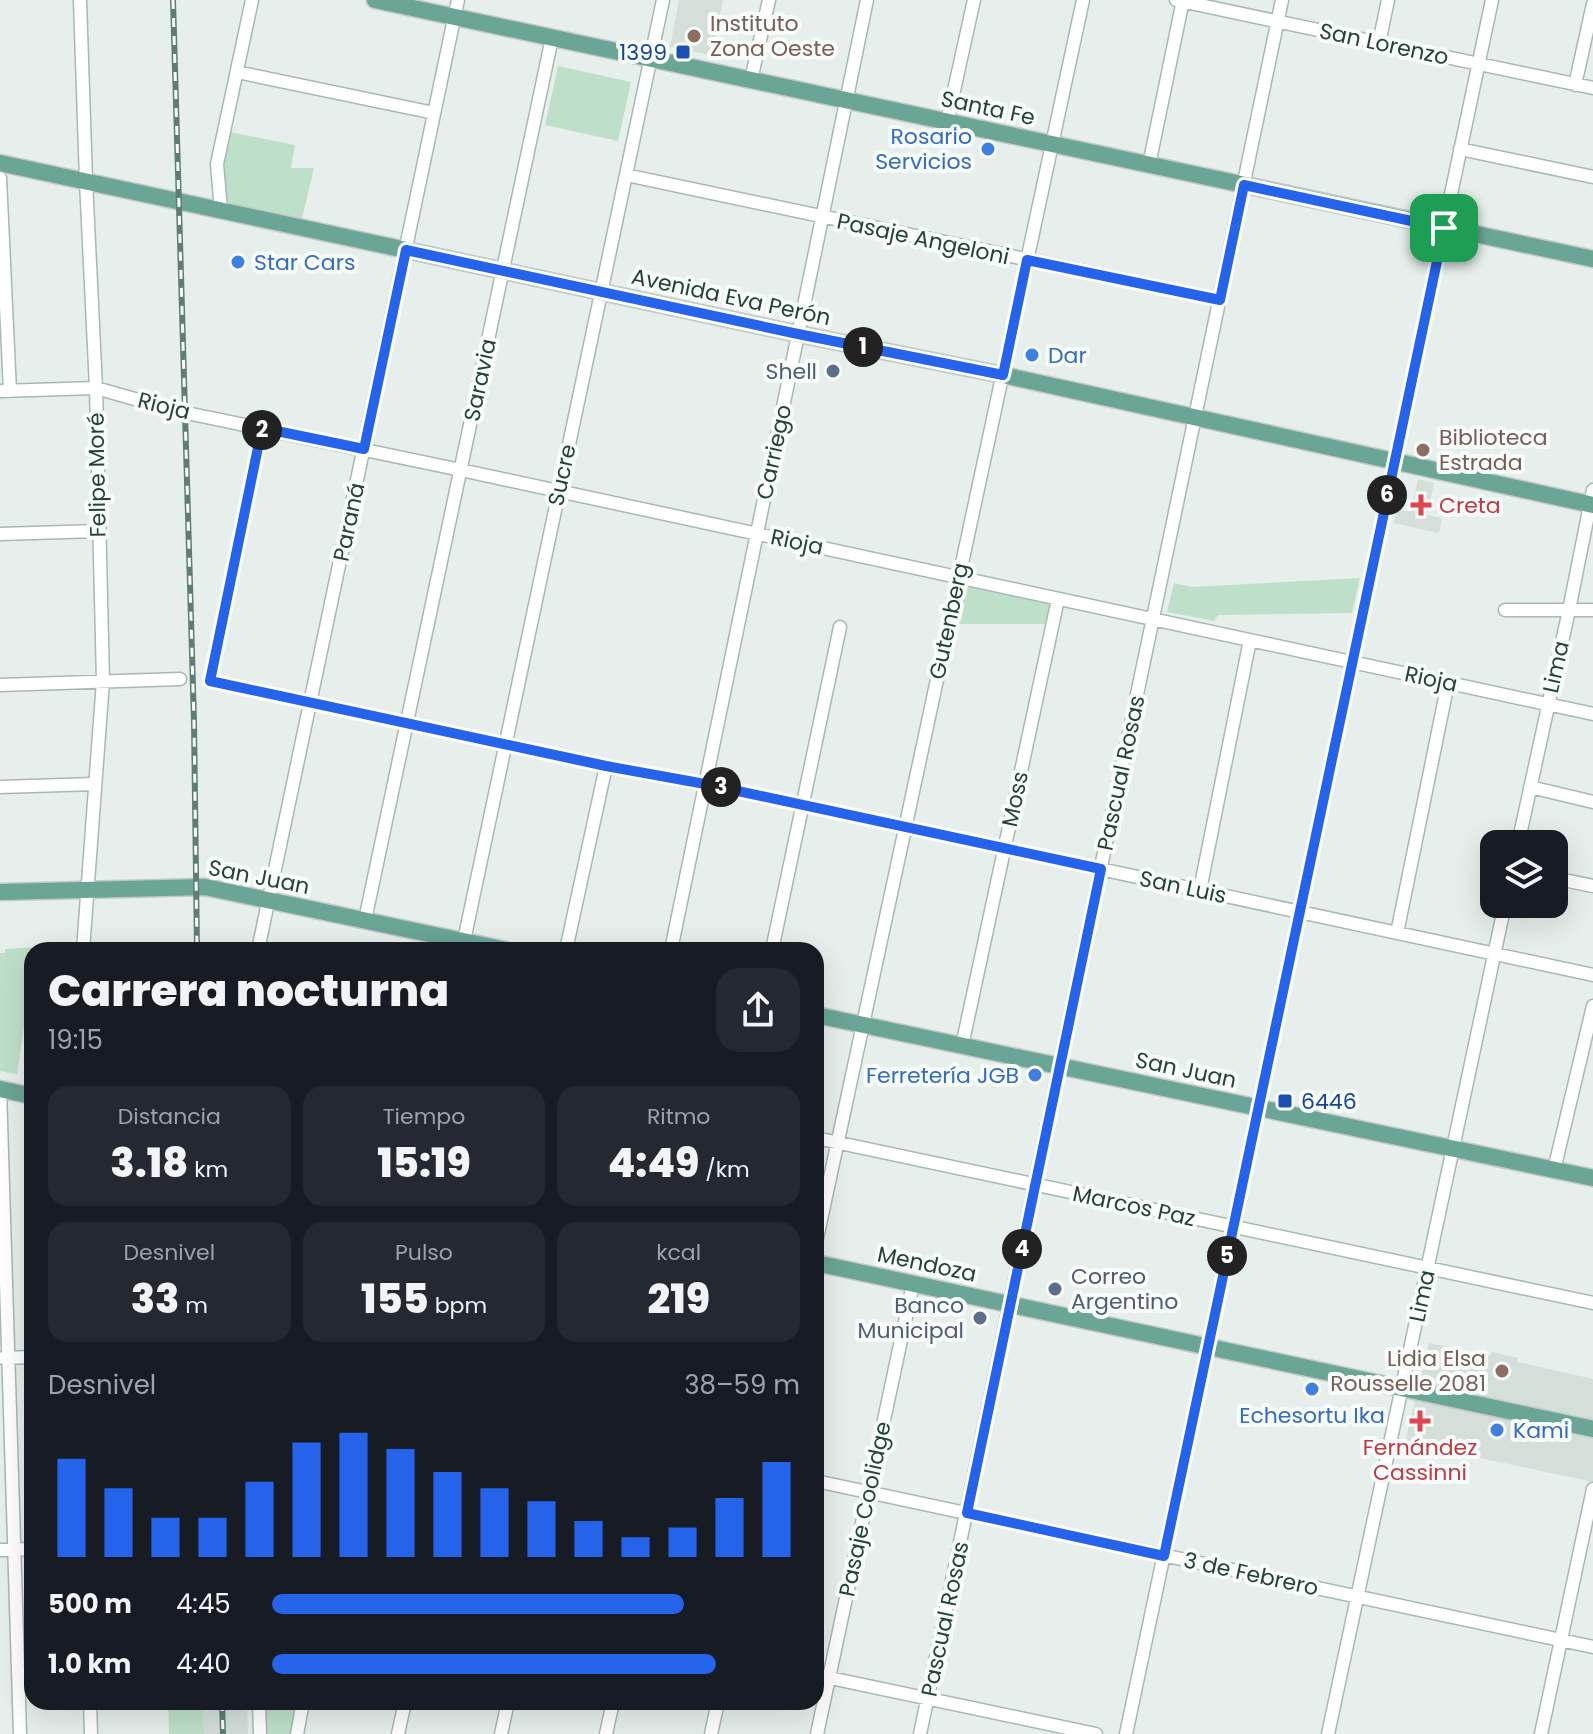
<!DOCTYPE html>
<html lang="es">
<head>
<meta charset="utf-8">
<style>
	:root { --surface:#171b24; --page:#242831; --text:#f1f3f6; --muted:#9ea1a6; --accent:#2563eb }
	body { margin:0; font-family:Poppins,sans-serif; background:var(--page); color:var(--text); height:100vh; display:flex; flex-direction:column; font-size:30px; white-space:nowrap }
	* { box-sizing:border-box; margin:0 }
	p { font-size:26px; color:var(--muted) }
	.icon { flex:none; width:44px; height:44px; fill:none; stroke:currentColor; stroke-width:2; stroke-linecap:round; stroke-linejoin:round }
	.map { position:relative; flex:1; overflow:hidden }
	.side { position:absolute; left:24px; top:942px; width:800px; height:768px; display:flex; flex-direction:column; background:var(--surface); border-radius:24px; box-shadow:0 8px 32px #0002 }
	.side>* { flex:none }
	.controls { position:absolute; left:1480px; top:830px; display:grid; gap:16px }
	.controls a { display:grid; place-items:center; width:88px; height:88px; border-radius:16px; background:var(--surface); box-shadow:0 8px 32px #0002; font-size:40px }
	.pin { position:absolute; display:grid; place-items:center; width:68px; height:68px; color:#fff; margin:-34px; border-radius:16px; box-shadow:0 4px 12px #0006 }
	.km { position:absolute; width:40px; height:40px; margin:-20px; border-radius:50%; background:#222; color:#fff; font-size:22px; line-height:40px; text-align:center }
	.round { display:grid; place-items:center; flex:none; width:84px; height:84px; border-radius:24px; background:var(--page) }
	.summary { display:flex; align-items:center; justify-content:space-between; height:136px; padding:0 24px }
	h1 { font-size:44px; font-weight:800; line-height:60px }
	.figures { display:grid; grid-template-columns:repeat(3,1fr); gap:12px; height:136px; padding:8px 24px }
	.figures div { display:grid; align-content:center; border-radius:20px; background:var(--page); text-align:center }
	.figures b { font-size:40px; font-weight:800 }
	.figures small { font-size:22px; font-weight:400 }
	.figures p { font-size:22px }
	.chart { height:224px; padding:16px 24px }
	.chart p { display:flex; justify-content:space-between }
	.chart svg { width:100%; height:144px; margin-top:8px; stroke:var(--accent); stroke-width:6 }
	ul { padding:0 24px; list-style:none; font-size:26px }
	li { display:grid; grid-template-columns:128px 96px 1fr; align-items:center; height:60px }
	li i { height:20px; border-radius:10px; background:var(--accent) }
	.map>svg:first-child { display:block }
	.built { fill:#d4dfda }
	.green { fill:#bfe0c8 }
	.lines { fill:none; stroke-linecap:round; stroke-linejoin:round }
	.minor-casing { stroke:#a8b8b2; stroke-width:15 }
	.major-casing { stroke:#c2cac8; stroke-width:19 }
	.minor { stroke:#fff; stroke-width:12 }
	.major { stroke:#6aa596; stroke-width:16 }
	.rail-casing { stroke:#5f7d75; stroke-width:6 }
	.rail { stroke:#f7fbf9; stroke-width:3; stroke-dasharray:9; stroke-linecap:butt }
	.route-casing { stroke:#fff; stroke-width:16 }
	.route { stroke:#2563eb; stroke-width:10 }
	.education-dot { fill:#8d6e63; stroke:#f7fbf9; stroke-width:3 }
	.transit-dot { fill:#1a4fb4; stroke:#f7fbf9; stroke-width:3 }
	.shop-dot { fill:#3f7fe0; stroke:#f7fbf9; stroke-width:3 }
	.service-dot { fill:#5c6f8a; stroke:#f7fbf9; stroke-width:3 }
	.health-dot { fill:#e0444e; stroke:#f7fbf9; stroke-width:3 }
	.labels { text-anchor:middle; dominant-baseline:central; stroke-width:8; stroke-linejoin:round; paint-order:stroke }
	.education-label { font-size:22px; fill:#785e54; stroke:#f7fbf9; text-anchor:start }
	.street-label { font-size:22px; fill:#24423a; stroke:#f7fbf9 }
	.transit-label { font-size:22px; fill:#164399; stroke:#f7fbf9; text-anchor:end }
	.shop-label { font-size:22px; fill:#366cbe; stroke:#f7fbf9; text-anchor:start }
	.service-label { font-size:22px; fill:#4e5e75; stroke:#f7fbf9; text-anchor:end }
	.health-label { font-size:22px; fill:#be3a42; stroke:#f7fbf9; text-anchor:start }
</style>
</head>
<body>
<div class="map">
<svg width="1593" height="1734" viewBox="0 0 1593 1734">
	<rect width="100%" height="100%" fill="#e6efeb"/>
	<path class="built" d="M679 0H723L711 55 670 47Z
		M1418 479 1434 483 1427 515 1442 518 1439 533 1394 523 1397 509 1411 512Z
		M1429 1343 1490 1356 1492 1352 1518 1358V1362L1593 1379V1482L1405 1442Z
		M203 1702H247L248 1734H204Z"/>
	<path class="green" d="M558 66 631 82 618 141 545 125Z
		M230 132 295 145 291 168H314L302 219 228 203C218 182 226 155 230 132Z
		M1360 578 1352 613 1218 615 1214 621 1167 612 1174 583 1192 587Z
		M961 584 1054 604 1049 624H952Z
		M68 945V950H32V1027H24L17 1074 0 1071V953H5V949Z
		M168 1702H203L204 1734H169Z
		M262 1702H300L294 1734H263Z"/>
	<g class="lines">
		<g class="minor-casing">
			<path id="minor" d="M80 0 86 181 96 388 103 681 83 950
				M1176 0 1593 88
				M1379 43 1388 0
				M237 72 434 113
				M751 80 769 0
				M1575 85 1593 4
				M947 122 974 0
				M1460 149 1593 177
				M1149 165 1183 0
				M626 175 1220 300
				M0 178 10 391
				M221 210 217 164 252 0
				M0 391 96 388 177 411 461 470 1593 714
				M262 428 210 681 606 766 705 784 1593 975
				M0 534 98 531
				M1505 610H1593
				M0 685 180 679
				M0 787 95 784
				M1530 787 1593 802
				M1518 844 1569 610 1593 490
				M1554 878 1593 886
				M1200 890 1250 640
				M365 920 552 38
				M1397 933 1448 683
				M258 950 458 0
				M462 950 663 0
				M566 950 606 766
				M671 950 867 0
				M772 950 840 627
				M962 1046 1058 599
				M0 1089 20 1734
				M816 1138 1593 1303
				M1554 1170 1593 1006
				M816 1243 1083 0
				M3 1358 32 1357
				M816 1481 1593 1647
				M0 1550 32 1549
				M816 1675 1096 1734
				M90 1702 91 1734
				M259 1702 260 1734
				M297 1734 303 1702
				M398 1734 405 1702
				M501 1734 508 1702
				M606 1734 613 1702
				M711 1734 718 1702
				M817 1734 913 1284
				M920 1734 1282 0
				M1126 1734 1492 0
				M1328 1734 1505 904
				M1541 1734 1593 1489"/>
		</g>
		<g class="major-casing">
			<path id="major" d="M375 0 1593 259
				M0 163 798 334 1003 375 1593 505
				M0 892 205 887 506 950
				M816 1015 1593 1178
				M0 1089 32 1096
				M816 1263 1593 1429"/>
		</g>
		<use href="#minor" class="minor"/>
		<use href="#major" class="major"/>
		<g class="rail-casing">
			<path id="rail" d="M173 0 194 722 197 950
				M222 1702 223 1734"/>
		</g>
		<use href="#rail" class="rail"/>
	</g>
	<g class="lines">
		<g class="route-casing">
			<path id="route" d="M1244 185 1444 228 1164 1556 967 1513 1101 869 705 784 606 766 210 681 262 428 364 449 406 250 798 334 1003 375 1027 260 1220 300Z"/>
		</g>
		<use href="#route" class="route"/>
	</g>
	<g class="education-dot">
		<circle cx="694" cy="36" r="8"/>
		<circle cx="1423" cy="450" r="8"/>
		<circle cx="1502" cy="1371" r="8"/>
	</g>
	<g class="transit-dot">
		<rect x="675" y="44" width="16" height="16" rx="4"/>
		<rect x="1277" y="1093" width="16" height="16" rx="4"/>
	</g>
	<g class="shop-dot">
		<circle cx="988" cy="149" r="8"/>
		<circle cx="238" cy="262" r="8"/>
		<circle cx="1032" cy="355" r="8"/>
		<circle cx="1035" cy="1075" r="8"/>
		<circle cx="1312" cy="1389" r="8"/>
		<circle cx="1497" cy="1430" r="8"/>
	</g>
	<g class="service-dot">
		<circle cx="833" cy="371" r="8"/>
		<circle cx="1055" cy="1289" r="8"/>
		<circle cx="980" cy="1318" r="8"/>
	</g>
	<g class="health-dot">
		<path d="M1417 493h8v8h8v8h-8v8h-8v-8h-8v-8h8z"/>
		<path d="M1416 1409h8v8h8v8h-8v8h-8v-8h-8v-8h8z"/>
	</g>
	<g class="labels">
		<g class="education-label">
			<text x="710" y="23">Instituto<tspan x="710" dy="25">Zona Oeste</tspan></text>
			<text x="1439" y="437">Biblioteca<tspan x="1439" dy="25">Estrada</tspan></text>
			<text x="1486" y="1358" text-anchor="end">Lidia Elsa<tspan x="1486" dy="25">Rousselle 2081</tspan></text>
		</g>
		<g class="street-label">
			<text transform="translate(1384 44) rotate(12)">San Lorenzo</text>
			<text transform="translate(988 108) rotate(12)">Santa Fe</text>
			<text transform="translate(923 239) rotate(12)">Pasaje Angeloni</text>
			<text transform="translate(731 297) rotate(12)">Avenida Eva Perón</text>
			<text transform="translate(480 380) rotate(-78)">Saravia</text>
			<text transform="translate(164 406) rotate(14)">Rioja</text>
			<text transform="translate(774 452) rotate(-78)">Carriego</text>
			<text transform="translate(97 475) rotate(-91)">Felipe Moré</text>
			<text transform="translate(562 475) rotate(-78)">Sucre</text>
			<text transform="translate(349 522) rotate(-78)">Paraná</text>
			<text transform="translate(797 542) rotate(12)">Rioja</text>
			<text transform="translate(949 621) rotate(-78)">Gutenberg</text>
			<text transform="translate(1556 667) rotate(-77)">Lima</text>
			<text transform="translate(1431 679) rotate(12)">Rioja</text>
			<text transform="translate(1121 773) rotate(-78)">Pascual Rosas</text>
			<text transform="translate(1015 799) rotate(-78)">Moss</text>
			<text transform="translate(259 877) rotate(11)">San Juan</text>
			<text transform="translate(1183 887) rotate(12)">San Luis</text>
			<text transform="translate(1186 1070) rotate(12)">San Juan</text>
			<text transform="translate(1134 1206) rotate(12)">Marcos Paz</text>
			<text transform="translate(927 1264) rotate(12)">Mendoza</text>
			<text transform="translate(1422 1296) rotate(-78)">Lima</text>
			<text transform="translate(865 1509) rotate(-78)">Pasaje Coolidge</text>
			<text transform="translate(1251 1574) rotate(12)">3 de Febrero</text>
			<text transform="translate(945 1619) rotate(-78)">Pascual Rosas</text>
		</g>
		<g class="transit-label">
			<text x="667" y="52">1399</text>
			<text x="1301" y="1101" text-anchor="start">6446</text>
		</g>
		<g class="shop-label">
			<text x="972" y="136" text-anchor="end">Rosario<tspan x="972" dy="25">Servicios</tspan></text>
			<text x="254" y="262">Star Cars</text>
			<text x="1048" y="355">Dar</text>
			<text x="1019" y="1075" text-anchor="end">Ferretería JGB</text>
			<text x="1312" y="1415" text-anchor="middle">Echesortu Ika</text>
			<text x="1513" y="1430">Kami</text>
		</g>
		<g class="service-label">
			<text x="817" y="371">Shell</text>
			<text x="1071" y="1276" text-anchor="start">Correo<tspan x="1071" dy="25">Argentino</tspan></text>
			<text x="964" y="1305">Banco<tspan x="964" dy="25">Municipal</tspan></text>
		</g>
		<g class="health-label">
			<text x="1439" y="505">Creta</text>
			<text x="1420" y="1447" text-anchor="middle">Fernández<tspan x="1420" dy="25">Cassinni</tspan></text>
		</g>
	</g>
</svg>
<div class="controls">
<a><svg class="icon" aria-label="layers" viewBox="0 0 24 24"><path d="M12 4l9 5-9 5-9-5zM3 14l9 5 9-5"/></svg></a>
</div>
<div class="pin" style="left:1444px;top:228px;background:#1e9e55"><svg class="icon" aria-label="arrive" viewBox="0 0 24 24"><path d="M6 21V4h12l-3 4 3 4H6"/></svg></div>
<b class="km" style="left:863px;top:347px">1</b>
<b class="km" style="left:262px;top:430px">2</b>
<b class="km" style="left:721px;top:787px">3</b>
<b class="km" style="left:1022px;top:1249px">4</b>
<b class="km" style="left:1227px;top:1256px">5</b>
<b class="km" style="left:1387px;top:495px">6</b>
<section class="side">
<div class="summary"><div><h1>Carrera nocturna</h1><p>19:15</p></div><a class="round"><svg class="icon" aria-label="share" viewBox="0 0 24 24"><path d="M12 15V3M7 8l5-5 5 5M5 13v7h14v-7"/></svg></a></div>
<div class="figures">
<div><p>Distancia</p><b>3.18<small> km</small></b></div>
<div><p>Tiempo</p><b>15:19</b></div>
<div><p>Ritmo</p><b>4:49<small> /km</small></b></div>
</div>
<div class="figures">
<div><p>Desnivel</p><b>33<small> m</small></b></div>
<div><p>Pulso</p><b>155<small> bpm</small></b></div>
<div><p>kcal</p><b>219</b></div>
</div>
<div class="chart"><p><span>Desnivel</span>38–59 m</p>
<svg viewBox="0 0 160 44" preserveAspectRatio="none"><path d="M5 44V14M15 44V23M25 44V32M35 44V32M45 44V21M55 44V9M65 44V6M75 44V11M85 44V18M95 44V23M105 44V27M115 44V33M125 44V38M135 44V35M145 44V26M155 44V15"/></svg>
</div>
<ul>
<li><b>500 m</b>4:45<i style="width:78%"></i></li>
<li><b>1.0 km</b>4:40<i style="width:84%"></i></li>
</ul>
</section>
</div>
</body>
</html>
